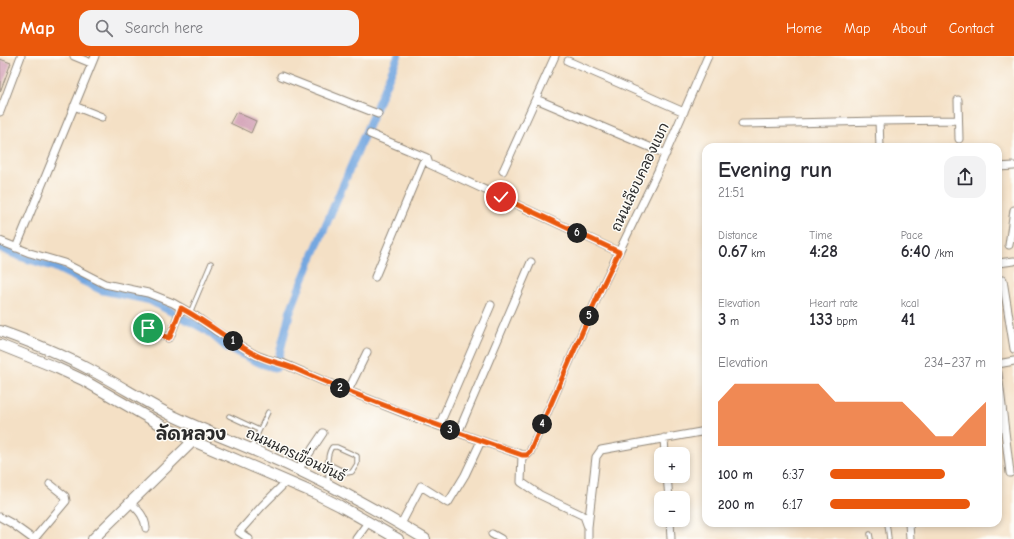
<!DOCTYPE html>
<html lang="en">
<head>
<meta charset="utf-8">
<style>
	:root { --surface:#fff; --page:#f2f2f3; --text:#2b2b33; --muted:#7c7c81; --accent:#ea580c }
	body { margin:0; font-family:"Comic Neue","Playpen Sans Thai",sans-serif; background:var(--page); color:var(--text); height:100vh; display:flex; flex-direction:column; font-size:15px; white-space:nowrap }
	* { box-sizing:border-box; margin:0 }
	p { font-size:13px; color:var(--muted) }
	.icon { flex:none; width:22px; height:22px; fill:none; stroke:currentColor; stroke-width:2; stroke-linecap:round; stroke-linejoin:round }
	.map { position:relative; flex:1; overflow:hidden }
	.details { position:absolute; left:702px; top:87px; width:300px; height:384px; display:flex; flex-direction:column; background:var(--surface); border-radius:12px; box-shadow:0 2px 6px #0003 }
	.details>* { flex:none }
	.tools { position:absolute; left:654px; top:391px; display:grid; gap:8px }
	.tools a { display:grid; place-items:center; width:36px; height:36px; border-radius:8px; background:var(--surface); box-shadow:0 2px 6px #0003; font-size:20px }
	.pin { position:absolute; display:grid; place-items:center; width:34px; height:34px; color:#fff; margin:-17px; border:2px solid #fff; border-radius:50%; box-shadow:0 1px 4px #0007 }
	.km { position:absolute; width:20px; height:20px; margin:-10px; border-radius:50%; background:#222; color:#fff; font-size:11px; line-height:20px; text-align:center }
	.round { display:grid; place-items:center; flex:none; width:42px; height:42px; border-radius:12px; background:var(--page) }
	.overview { display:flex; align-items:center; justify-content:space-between; height:68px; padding:0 16px }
	h1 { font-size:22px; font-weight:800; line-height:30px }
	.figures { display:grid; grid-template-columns:repeat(3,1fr); gap:6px; height:68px; padding:4px 16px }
	.figures div { display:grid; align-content:center }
	.figures b { font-size:17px; font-weight:800 }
	.figures small { font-size:11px; font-weight:400 }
	.figures p { font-size:11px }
	.chart { height:112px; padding:8px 16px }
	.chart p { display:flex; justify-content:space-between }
	.chart svg { width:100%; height:72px; margin-top:4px; fill:var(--accent); opacity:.7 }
	ul { padding:0 16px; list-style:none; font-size:13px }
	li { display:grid; grid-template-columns:64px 48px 1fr; align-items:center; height:30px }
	li i { height:10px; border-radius:5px; background:var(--accent) }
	header { display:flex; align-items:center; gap:24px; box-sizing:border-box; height:56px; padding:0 20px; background:var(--accent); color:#fff }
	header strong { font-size:19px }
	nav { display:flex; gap:22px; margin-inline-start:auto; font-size:14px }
	.search { width:280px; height:36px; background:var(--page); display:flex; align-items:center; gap:10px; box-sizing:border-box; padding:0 14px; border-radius:12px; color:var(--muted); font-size:15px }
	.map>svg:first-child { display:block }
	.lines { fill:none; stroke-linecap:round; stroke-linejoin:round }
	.canal { stroke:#75a7e0; stroke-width:8 }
	.building { fill:#cd94ad }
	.lane-casing { stroke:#908678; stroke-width:5.5 }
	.street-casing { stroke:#908678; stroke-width:9 }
	.secondary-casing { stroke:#908678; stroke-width:12 }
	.lane { stroke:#fff; stroke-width:3.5 }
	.street { stroke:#fff; stroke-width:7 }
	.secondary { stroke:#fff; stroke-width:10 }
	.route-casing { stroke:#fff; stroke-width:8 }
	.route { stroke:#ea580c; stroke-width:5 }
	.labels { text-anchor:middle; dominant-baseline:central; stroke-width:3; stroke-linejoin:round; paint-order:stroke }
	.street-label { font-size:14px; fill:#2b2b2b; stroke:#fdfcf7 }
	.district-label { font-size:18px; font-weight:bold; fill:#2b2b2b; stroke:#fdfcf7 }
</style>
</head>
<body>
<header>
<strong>Map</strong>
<div class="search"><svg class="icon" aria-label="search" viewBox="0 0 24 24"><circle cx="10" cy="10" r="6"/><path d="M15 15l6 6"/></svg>Search here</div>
<nav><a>Home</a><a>Map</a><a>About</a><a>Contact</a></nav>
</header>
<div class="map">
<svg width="1014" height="483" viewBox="0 0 1014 483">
	<rect width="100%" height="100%" fill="#fdfcf7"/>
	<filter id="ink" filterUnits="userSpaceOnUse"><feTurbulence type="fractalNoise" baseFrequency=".025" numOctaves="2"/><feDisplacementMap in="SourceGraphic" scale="8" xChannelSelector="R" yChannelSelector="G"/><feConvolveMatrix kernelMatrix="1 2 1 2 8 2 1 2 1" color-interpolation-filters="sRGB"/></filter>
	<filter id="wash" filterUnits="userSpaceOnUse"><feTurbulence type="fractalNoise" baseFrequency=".012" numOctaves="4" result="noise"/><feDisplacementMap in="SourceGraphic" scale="16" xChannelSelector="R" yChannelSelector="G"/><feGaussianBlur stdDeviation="0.9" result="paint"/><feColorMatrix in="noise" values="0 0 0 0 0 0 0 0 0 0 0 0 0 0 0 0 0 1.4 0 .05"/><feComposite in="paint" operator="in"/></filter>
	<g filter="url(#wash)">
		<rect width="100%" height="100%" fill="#f4e0c5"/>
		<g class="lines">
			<path class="canal" d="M0 192 21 201 54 211 101 234 149 244 208 275 226 291 262 308 276 312 290 256 302 225 398 0"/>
		</g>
		<g id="blocks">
			<path class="building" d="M0 3 11 7 0 36Z
				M236 56 256 65 251 77 230 67Z"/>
		</g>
	</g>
	<g filter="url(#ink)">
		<use href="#blocks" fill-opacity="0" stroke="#908678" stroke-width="1"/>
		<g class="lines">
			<g class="lane-casing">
				<path id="lane" d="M190 257 211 207
					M229 360 259 374
					M251 392 268 356
					M328 427C329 416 325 400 332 391H337L357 400V408L352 416 347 417 329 408
					M887 467 889 483
					M870 478 871 483"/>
			</g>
			<g class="street-casing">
				<path id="street" d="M74 0 91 7
					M568 5 684 56
					M281 20 378 58
					M536 43 666 98
					M958 44 959 83
					M74 50 102 61
					M0 56 21 0
					M879 65 880 91
					M742 68 879 65 958 64
					M370 78 427 102 429 108 619 196
					M998 111 1014 110
					M503 115 555 0
					M0 185 30 197 64 207 105 228 148 237 173 247 197 261 216 275 256 299 267 303 282 307 321 324 413 361 522 399H527L530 396 601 233 658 115 708 0
					M1009 189 1014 154
					M16 192 95 0
					M998 207 1014 205
					M375 221 425 101
					M1003 224 1014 293
					M148 272 168 282 170 281 181 252
					M998 308 1014 305
					M998 317 1010 417
					M348 335 367 296
					M439 370 491 249
					M458 377 531 206
					M664 382 665 398
					M522 399 521 426 540 439 584 460 588 471V483
					M298 414 323 377
					M667 420 669 442
					M130 446C138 454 145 460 146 472
					M0 461 11 467 33 483
					M670 464 671 483
					M909 467 910 483
					M401 468 421 430 448 447 465 419 481 385
					M588 471 596 401 601 394 706 375
					M492 478 501 483
					M34 483 66 445 65 440 50 428
					M249 483 239 476 262 450 287 425
					M356 483 369 465"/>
			</g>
			<g class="secondary-casing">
				<path id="secondary" d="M0 275C31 286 61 298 89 313 116 327 142 344 169 358 202 374 238 387 272 402 325 425 375 453 425 483
					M0 289 57 312 83 324 161 369 193 385 314 437 340 450 398 483
					M93 483 193 385 196 380"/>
			</g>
			<use href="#lane" class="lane"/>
			<use href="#street" class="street"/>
			<use href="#secondary" class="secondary"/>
		</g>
	</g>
	<g class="lines" filter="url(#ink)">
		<g class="route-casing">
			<path id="route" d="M148 272 168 282 170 281 181 252C207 266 230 285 256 299 267 305 281 307 293 312 368 345 445 372 522 399H527L530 396 601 233 619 196 501 141"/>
		</g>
		<use href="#route" class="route"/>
	</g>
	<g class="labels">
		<g class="street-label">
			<text transform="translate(640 121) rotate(-65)">ถนนเลียบคลองแขก</text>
			<text transform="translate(296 399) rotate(25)">ถนนนครเขื่อนขันธ์</text>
		</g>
		<g class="district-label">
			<text x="191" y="378">ลัดหลวง</text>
		</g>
	</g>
</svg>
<div class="tools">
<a>+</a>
<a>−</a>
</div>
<div class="pin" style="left:148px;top:272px;background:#1e9e55"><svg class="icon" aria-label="arrive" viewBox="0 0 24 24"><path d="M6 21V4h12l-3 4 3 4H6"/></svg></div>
<div class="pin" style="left:501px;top:141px;background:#d93025"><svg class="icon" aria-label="check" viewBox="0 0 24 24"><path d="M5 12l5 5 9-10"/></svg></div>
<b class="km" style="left:233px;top:285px">1</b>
<b class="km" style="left:340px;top:332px">2</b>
<b class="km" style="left:450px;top:374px">3</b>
<b class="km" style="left:542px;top:368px">4</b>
<b class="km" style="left:589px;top:260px">5</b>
<b class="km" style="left:577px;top:177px">6</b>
<section class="details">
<div class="overview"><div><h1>Evening run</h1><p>21:51</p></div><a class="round"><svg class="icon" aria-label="share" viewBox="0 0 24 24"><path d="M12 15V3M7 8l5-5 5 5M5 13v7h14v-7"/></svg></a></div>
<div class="figures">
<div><p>Distance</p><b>0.67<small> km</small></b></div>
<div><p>Time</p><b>4:28</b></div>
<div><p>Pace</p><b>6:40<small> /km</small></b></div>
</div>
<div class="figures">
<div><p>Elevation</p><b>3<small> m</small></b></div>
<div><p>Heart rate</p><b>133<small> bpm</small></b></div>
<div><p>kcal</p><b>41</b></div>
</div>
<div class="chart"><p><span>Elevation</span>234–237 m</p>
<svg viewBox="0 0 160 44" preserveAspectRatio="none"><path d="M0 44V17L10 6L20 6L30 6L40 6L50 6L60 6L70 17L80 17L90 17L100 17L110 17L120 27L130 38L140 38L150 27L160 17V44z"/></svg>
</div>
<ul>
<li><b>100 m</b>6:37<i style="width:74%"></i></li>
<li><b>200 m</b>6:17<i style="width:90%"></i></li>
</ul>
</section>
</div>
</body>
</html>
